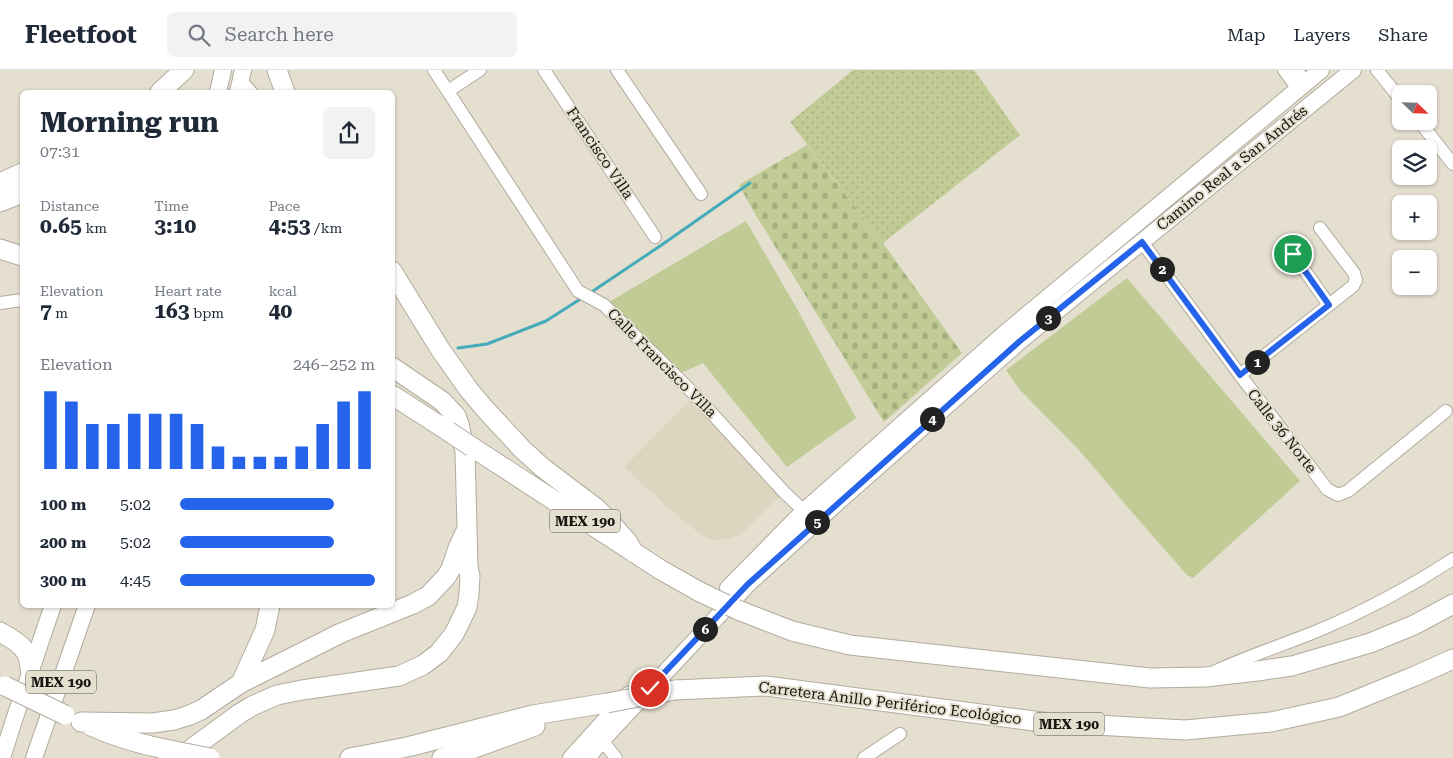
<!DOCTYPE html>
<html lang="en">
<head>
<meta charset="utf-8">
<style>
	:root { --surface:#fff; --page:#f2f2f3; --text:#1f2937; --muted:#747a83; --line:#e0e1e3; --accent:#2563eb }
	body { margin:0; font-family:"Roboto Serif",serif; background:var(--page); color:var(--text); height:100vh; display:flex; flex-direction:column; font-size:19px; white-space:nowrap }
	* { box-sizing:border-box; margin:0 }
	p { font-size:16px; color:var(--muted) }
	.icon { flex:none; width:28px; height:28px; fill:none; stroke:currentColor; stroke-width:2; stroke-linecap:round; stroke-linejoin:round }
	.map { position:relative; flex:1; overflow:hidden }
	.details { position:absolute; left:20px; top:20px; width:375px; height:518px; display:flex; flex-direction:column; background:var(--surface); border-radius:8px; box-shadow:0 1px 4px #0004 }
	.details>* { flex:none }
	.needle { width:32px; rotate:113deg }
	.tools { position:absolute; left:1392px; top:15px; display:grid; gap:10px }
	.tools a { display:grid; place-items:center; width:45px; height:45px; border-radius:8px; background:var(--surface); box-shadow:0 1px 4px #0004; font-size:25px }
	.pin { position:absolute; display:grid; place-items:center; width:42px; height:42px; color:#fff; margin:-21px; border:2px solid #fff; border-radius:50%; box-shadow:0 1px 5px #0007 }
	.km { position:absolute; width:25px; height:25px; margin:-12px; border-radius:50%; background:#222; color:#fff; font-size:14px; line-height:25px; text-align:center }
	.round { display:grid; place-items:center; flex:none; width:52px; height:52px; border-radius:8px; background:var(--page) }
	.summary { display:flex; align-items:center; justify-content:space-between; height:85px; padding:0 20px }
	h1 { font-size:28px; font-weight:700; line-height:38px }
	.metrics { display:grid; grid-template-columns:repeat(3,1fr); gap:8px; height:85px; padding:5px 20px }
	.metrics div { display:grid; align-content:center }
	.metrics b { font-size:21px; font-weight:700 }
	.metrics small { font-size:14px; font-weight:400 }
	.metrics p { font-size:14px }
	.chart { height:140px; padding:10px 20px }
	.chart p { display:flex; justify-content:space-between }
	.chart svg { width:100%; height:90px; margin-top:5px; stroke:var(--accent); stroke-width:6 }
	ul { padding:0 20px; list-style:none; font-size:16px }
	li { display:grid; grid-template-columns:80px 60px 1fr; align-items:center; height:38px }
	li i { height:12px; border-radius:6px; background:var(--accent) }
	header { display:flex; align-items:center; gap:30px; box-sizing:border-box; height:70px; padding:0 25px; background:var(--surface); border-bottom:1px solid var(--line) }
	header strong { font-size:24px }
	nav { display:flex; gap:28px; margin-inline-start:auto; font-size:18px }
	.search { width:350px; height:45px; background:var(--page); display:flex; align-items:center; gap:12px; box-sizing:border-box; padding:0 18px; border-radius:8px; color:var(--muted); font-size:19px }
	.map>svg:first-child { display:block }
	.built { fill:#ddd5bf }
	.grass { fill:url(#grass-dots) }
	.cemetery { fill:url(#cemetery-stones) }
	.green { fill:#c1cb95 }
	.lines { fill:none; stroke-linecap:round; stroke-linejoin:round }
	.stream { stroke:#45abba; stroke-width:3 }
	.minor-casing { stroke:#b2ac9e; stroke-width:14 }
	.major-casing { stroke:#b2ac9e; stroke-width:18 }
	.highway-casing { stroke:#b2ac9e; stroke-width:21 }
	.minor { stroke:#fff; stroke-width:12 }
	.major { stroke:#fff; stroke-width:16 }
	.highway { stroke:#fff; stroke-width:19 }
	.highway-bridge-casing { stroke:#b2ac9e; stroke-width:21; stroke-linecap:butt }
	.highway-bridge { stroke:#fff; stroke-width:19 }
	.route-casing { stroke:#fff; stroke-width:10 }
	.route { stroke:#2563eb; stroke-width:6 }
	.labels { text-anchor:middle; dominant-baseline:central; stroke-width:4; stroke-linejoin:round; paint-order:stroke }
	.shield { fill:#e5dfd0; stroke:#56534b; stroke-width:1 }
	.shield-label { font-size:14px; font-weight:bold; fill:#191712 }
	.street-label { font-size:15px; fill:#191712; stroke:#e5dfd0 }
</style>
</head>
<body>
<header>
<strong>Fleetfoot</strong>
<div class="search"><svg class="icon" aria-label="search" viewBox="0 0 24 24"><circle cx="10" cy="10" r="6"/><path d="M15 15l6 6"/></svg>Search here</div>
<nav><a>Map</a><a>Layers</a><a>Share</a></nav>
</header>
<div class="map">
<svg width="1453" height="688" viewBox="0 0 1453 688">
	<defs>
		<pattern id="grass-dots" width="8" height="8" patternUnits="userSpaceOnUse" patternTransform="scale(1.25)"><rect width="8" height="8" fill="#c1cb95"/><path d="M2 2h.1M6 6h.1" fill="none" stroke="#a5ae7f" stroke-width="1.8" stroke-linecap="round"/></pattern>
		<pattern id="cemetery-stones" width="16" height="16" patternUnits="userSpaceOnUse" patternTransform="scale(1.25)"><rect width="16" height="16" fill="#c1cb95"/><path d="M2 7V4a2 2 0 0 1 4 0v3zM10 15v-3a2 2 0 0 1 4 0v3z" fill="#a5ae7f"/></pattern>
	</defs>
	<rect width="100%" height="100%" fill="#e5dfd0"/>
	<path class="built" d="M695 325 784 422 741 465 728 469 712 470 702 465 682 450 624 397Z"/>
	<path class="grass" d="M853 0H974L1020 65 883 173 790 52Z"/>
	<path class="cemetery" d="M807 75 883 173 962 283 884 352 755 144 739 115Z"/>
	<path class="green" d="M746 151 796 237 856 348 787 397 703 293 675 306 604 235Z
		M1127 208 1300 411 1193 508 1187 505 1137 448 1079 380 1020 320 1006 300Z"/>
	<g class="lines">
		<path class="stream" d="M590 223 663 174 750 113
			M458 278 487 274 546 251 582 228"/>
		<g class="minor-casing">
			<path id="minor" d="M434 0 578 221 604 235 695 325 784 422 804 441 813 443
				M544 0 655 167
				M617 0 701 124
				M1284 0 1298 19
				M1297 0 1305 13
				M1377 0 1401 30
				M241 11 251 22
				M448 21 480 0
				M1419 51 1453 94
				M1142 172 1240 305 1327 419 1338 425 1348 421 1446 341
				M1293 184 1329 235
				M0 233 22 230
				M1240 305 1353 216 1356 210 1354 203 1320 158
				M1216 601C1249 586 1282 575 1315 562 1363 542 1410 517 1453 489
				M597 664 616 688
				M864 688 900 664"/>
		</g>
		<g class="major-casing">
			<path id="major" d="M218 22 223 0
				M238 22 243 0
				M728 518 804 441 1004 264 1321 0
				M2 688 15 647 53 535
				M34 688 87 535
				M571 688 628 625
				M587 688 602 670 748 514 839 431 1020 271 1353 0"/>
		</g>
		<g class="highway-casing">
			<path id="highway" d="M277 0 285 22
				M160 22 184 0
				M0 113 22 103
				M0 132 22 123
				M0 179 22 186
				M392 201 440 279 469 320 485 339 522 379 543 398 596 438 608 450 627 471 634 483
				M392 325 448 361
				M472 377 661 500 700 522
				M738 540 792 561 850 575 1150 608 1205 607 1257 601 1292 596 1370 573 1414 555 1453 534
				M0 562C16 571 30 578 30 599
				M241 613 341 563 413 534 428 526 446 507 451 499 458 478 465 463
				M675 620 766 616 1042 652 1185 660 1271 652 1339 637 1415 606 1453 589
				M81 652 153 653 174 650 190 645 201 640 241 613 265 560 270 535
				M91 656C118 668 146 676 175 681
				M179 688 239 644 252 636 277 625 302 620 399 606 423 595 439 583 454 564 461 550 467 537 469 524 470 506 468 497 465 382 459 354 456 346 442 331 392 297
				M350 688 407 677 533 645 607 633
				M442 688 469 680 535 656"/>
		</g>
		<use href="#minor" class="minor"/>
		<use href="#major" class="major"/>
		<use href="#highway" class="highway"/>
		<g class="highway-bridge-casing">
			<path id="highway-bridge" d="M448 361 472 377
				M700 522 738 540
				M5 616 65 645
				M607 633 675 620
				M175 681 210 688"/>
		</g>
		<use href="#highway-bridge" class="highway-bridge"/>
	</g>
	<g class="lines">
		<g class="route-casing">
			<path id="route" d="M650 618 748 514 1020 271 1142 172 1240 305 1329 235 1293 184"/>
		</g>
		<use href="#route" class="route"/>
	</g>
	<g class="labels">
		<g class="shield">
			<rect x="550" y="439.5" width="70" height="23" rx="4"/>
			<rect x="26" y="600.5" width="70" height="23" rx="4"/>
			<rect x="1034" y="642.5" width="70" height="23" rx="4"/>
		</g>
		<g class="shield-label">
			<text x="585" y="451">MEX 190</text>
			<text x="61" y="612">MEX 190</text>
			<text x="1069" y="654">MEX 190</text>
		</g>
		<g class="street-label">
			<text transform="translate(600 83) rotate(56)">Francisco Villa</text>
			<text transform="translate(1232 98) rotate(-39)">Camino Real a San Andrés</text>
			<text transform="translate(662 293) rotate(45)">Calle Francisco Villa</text>
			<text transform="translate(1282 361) rotate(52)">Calle 36 Norte</text>
			<text transform="translate(890 633) rotate(7)">Carretera Anillo Periférico Ecológico</text>
		</g>
	</g>
</svg>
<div class="tools">
<a><svg class="needle" viewBox="-14 -14 28 28"><path d="M0-13l5 13h-10z" fill="#e53935"/><path d="M0 13l5-13h-10z" fill="#747a83"/></svg></a>
<a><svg class="icon" aria-label="layers" viewBox="0 0 24 24"><path d="M12 4l9 5-9 5-9-5zM3 14l9 5 9-5"/></svg></a>
<a>+</a>
<a>−</a>
</div>
<div class="pin" style="left:1293px;top:184px;background:#1e9e55"><svg class="icon" aria-label="arrive" viewBox="0 0 24 24"><path d="M6 21V4h12l-3 4 3 4H6"/></svg></div>
<div class="pin" style="left:650px;top:618px;background:#d93025"><svg class="icon" aria-label="check" viewBox="0 0 24 24"><path d="M5 12l5 5 9-10"/></svg></div>
<b class="km" style="left:1257px;top:292px">1</b>
<b class="km" style="left:1162px;top:199px">2</b>
<b class="km" style="left:1048px;top:248px">3</b>
<b class="km" style="left:932px;top:349px">4</b>
<b class="km" style="left:817px;top:452px">5</b>
<b class="km" style="left:705px;top:559px">6</b>
<section class="details">
<div class="summary"><div><h1>Morning run</h1><p>07:31</p></div><a class="round"><svg class="icon" aria-label="share" viewBox="0 0 24 24"><path d="M12 15V3M7 8l5-5 5 5M5 13v7h14v-7"/></svg></a></div>
<div class="metrics">
<div><p>Distance</p><b>0.65<small> km</small></b></div>
<div><p>Time</p><b>3:10</b></div>
<div><p>Pace</p><b>4:53<small> /km</small></b></div>
</div>
<div class="metrics">
<div><p>Elevation</p><b>7<small> m</small></b></div>
<div><p>Heart rate</p><b>163<small> bpm</small></b></div>
<div><p>kcal</p><b>40</b></div>
</div>
<div class="chart"><p><span>Elevation</span>246–252 m</p>
<svg viewBox="0 0 160 44" preserveAspectRatio="none"><path d="M5 44V6M15 44V11M25 44V22M35 44V22M45 44V17M55 44V17M65 44V17M75 44V22M85 44V33M95 44V38M105 44V38M115 44V38M125 44V33M135 44V22M145 44V11M155 44V6"/></svg>
</div>
<ul>
<li><b>100 m</b>5:02<i style="width:79%"></i></li>
<li><b>200 m</b>5:02<i style="width:79%"></i></li>
<li><b>300 m</b>4:45<i style="width:100%"></i></li>
</ul>
</section>
</div>
</body>
</html>
